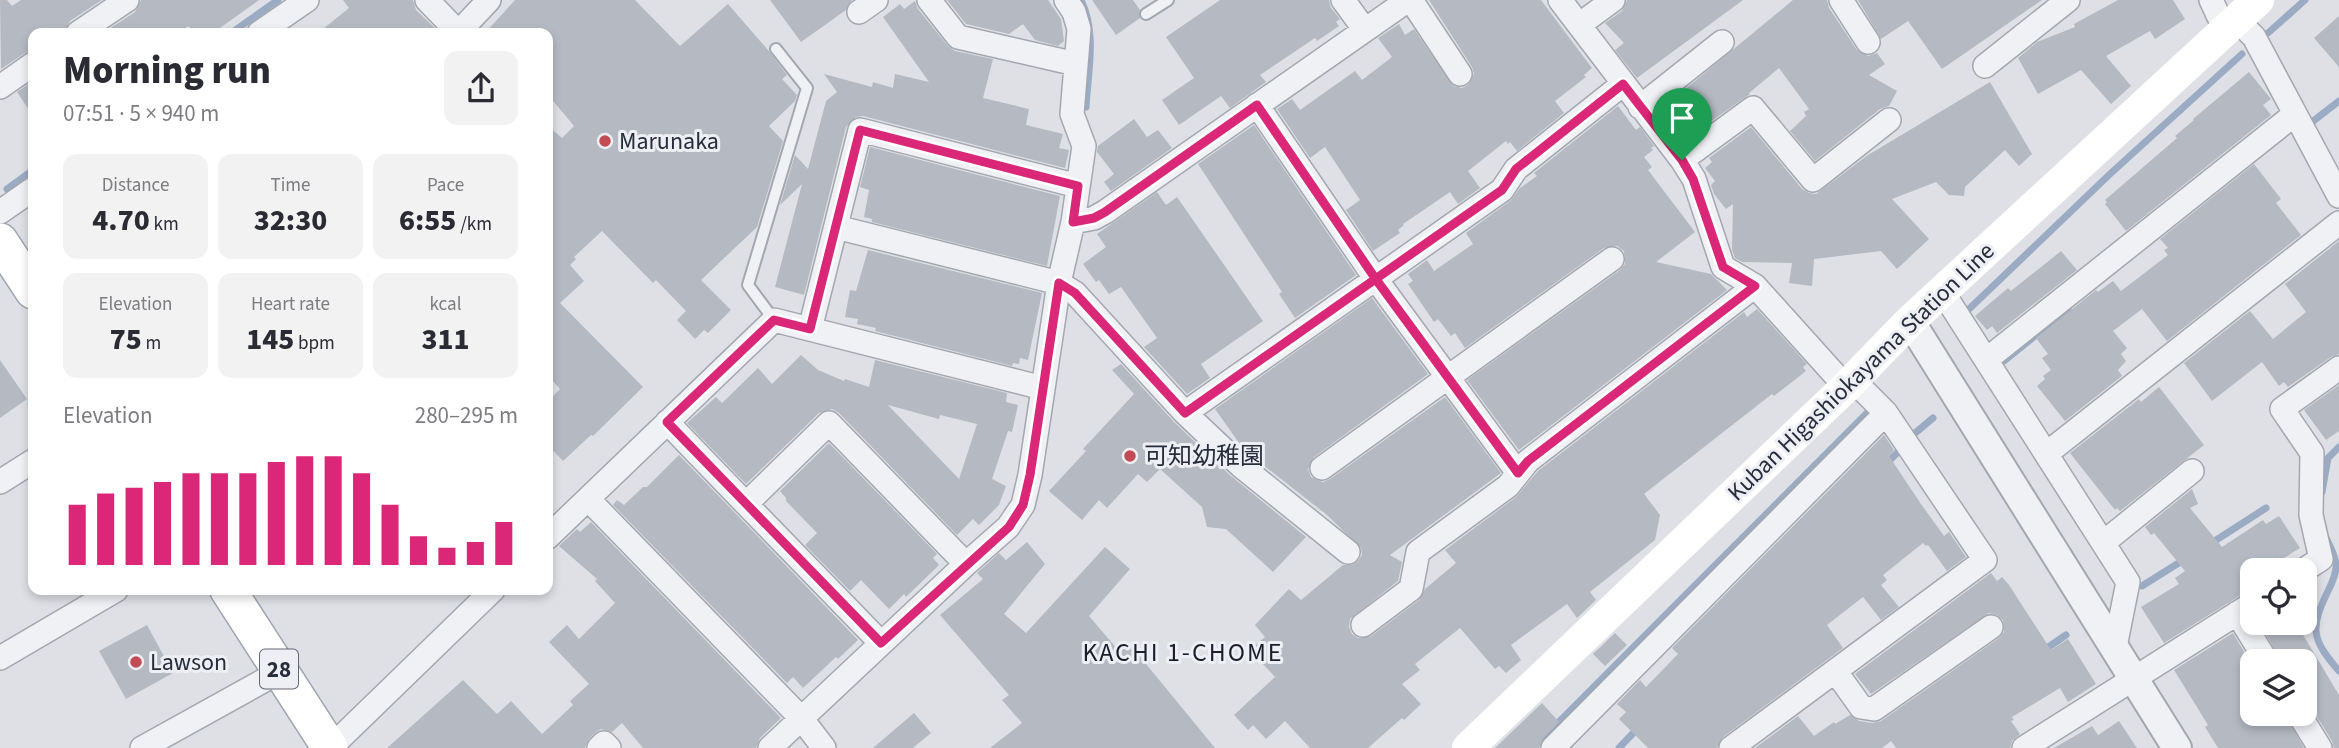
<!DOCTYPE html>
<html lang="en">
<head>
<meta charset="utf-8">
<style>
	:root { --surface:#fff; --page:#f2f2f3; --text:#2b2b33; --muted:#7c7c81; --accent:#db2777 }
	body { margin:0; font-family:"Source Sans 3","Noto Sans JP",sans-serif; background:var(--page); color:var(--text); height:100vh; display:flex; flex-direction:column; font-size:26px; white-space:nowrap }
	* { box-sizing:border-box; margin:0 }
	p { font-size:23px; color:var(--muted) }
	.icon { flex:none; width:38px; height:38px; fill:none; stroke:currentColor; stroke-width:2; stroke-linecap:round; stroke-linejoin:round }
	.map { position:relative; flex:1; overflow:hidden }
	.sheet { position:absolute; left:28px; top:28px; width:525px; height:567px; display:flex; flex-direction:column; background:var(--surface); border-radius:14px; box-shadow:0 4px 10px #0003 }
	.sheet>* { flex:none }
	.fabs { position:absolute; left:2240px; top:558px; display:grid; gap:14px }
	.fabs a { display:grid; place-items:center; width:77px; height:77px; border-radius:14px; background:var(--surface); box-shadow:0 4px 10px #0003; font-size:35px }
	.pin { position:absolute; display:grid; place-items:center; width:60px; height:60px; color:#fff; margin:-72px -30px; border-radius:50% 50% 50% 0; rotate:-45deg; box-shadow:0 0 7px #0007 }
	.pin .icon { rotate:45deg }
	.round { display:grid; place-items:center; flex:none; width:74px; height:74px; border-radius:14px; background:var(--page) }
	.headline { display:flex; align-items:center; justify-content:space-between; height:119px; padding:0 35px }
	h1 { font-size:38px; font-weight:800; line-height:52px }
	.metrics { display:grid; grid-template-columns:repeat(3,1fr); gap:10px; height:119px; padding:7px 35px }
	.metrics div { display:grid; align-content:center; border-radius:14px; background:var(--page); text-align:center }
	.metrics b { font-size:30px; font-weight:800 }
	.metrics small { font-size:19px; font-weight:400 }
	.metrics p { font-size:19px }
	.chart { height:196px; padding:14px 35px }
	.chart p { display:flex; justify-content:space-between }
	.chart svg { width:100%; height:126px; margin-top:7px; stroke:var(--accent); stroke-width:6 }
	.map>svg:first-child { display:block }
	.lines { fill:none; stroke-linecap:round; stroke-linejoin:round }
	.stream { stroke:#9babc3; stroke-width:7 }
	.building { fill:#b5b9c2; fill-rule:evenodd }
	.service-casing { stroke:#a4a7af; stroke-width:14 }
	.minor-casing { stroke:#a4a7af; stroke-width:26 }
	.tertiary-casing { stroke:#a4a7af; stroke-width:32 }
	.primary-casing { stroke:#9ea4b0; stroke-width:38 }
	.service { stroke:#f0f1f5; stroke-width:10 }
	.minor { stroke:#f0f1f5; stroke-width:23 }
	.tertiary { stroke:#f0f1f5; stroke-width:28 }
	.secondary { stroke:#fff; stroke-width:32 }
	.primary { stroke:#fff; stroke-width:35 }
	.route-casing { stroke:#fff; stroke-width:14 }
	.route { stroke:#db2777; stroke-width:9 }
	.poi-dot { fill:#c24c53; stroke:#edeff4; stroke-width:2.5 }
	.labels { text-anchor:middle; dominant-baseline:central; stroke-width:6; stroke-linejoin:round; paint-order:stroke }
	.shield { fill:#edeff4; stroke:#636772; stroke-width:2 }
	.shield-label { font-size:23px; font-weight:bold; fill:#282d3b }
	.poi-label { font-size:24px; fill:#282d3b; stroke:#edeff4; text-anchor:start }
	.street-label { font-size:24px; fill:#282d3b; stroke:#edeff4 }
	.neighbourhood-label { font-size:26px; letter-spacing:2px; fill:#1b1f2c; stroke:#edeff4 }
</style>
</head>
<body>
<div class="map">
<svg width="2339" height="748" viewBox="0 0 2339 748">
	<rect width="100%" height="100%" fill="#dee0e6"/>
	<g class="lines">
		<path class="stream" d="M1081 0C1097 33 1088 71 1086 107
			M231 33 278 0
			M2268 33 2305 0
			M2312 122 2339 101
			M7 189 33 170
			M1967 311 2110 174 2242 54
			M2004 361 2068 309
			M1914 434 1933 418
			M1886 464 1900 450
			M2322 492 2328 458 2339 447
			M2326 538C2330 546 2335 555 2336 564 2337 572 2332 583 2328 591 2310 628 2311 639 2339 671
			M2210 544 2266 508
			M2142 586 2185 559
			M2044 650 2066 635
			M1533 748 1870 410
			M1619 748 1638 728"/>
	</g>
	<path class="building" d="M0 0H7L12 6 21 0H102L70 21 64 33H33V50L25 53 1 69Z
		M141 0H259L213 33H196L188 26 179 33H103L135 12Z
		M343 0H413L416 10 440 33H318L349 8Z
		M515 0H635L680 46 728 4 768 50 787 75 782 79 797 95 795 101 769 126 783 141 757 227 701 280 731 310 708 333 704 330 695 339 677 320 686 311 656 280 653 283 602 231 574 257 576 259 570 265 584 281 560 303 643 387 593 436 591 435 563 461 548 445V401L560 389 548 376V126L562 138 574 126 548 95V33H485Z
		M770 0H852L846 10 801 42Z
		M947 0H1048L1061 19 1064 41 1058 46 1035 40 1023 24 1009 34 966 24Z
		M1092 0H1133L1140 10V18L1116 35Z
		M1220 0H1329L1331 8 1340 19 1336 22 1339 26 1317 41 1315 38 1260 75 1266 82 1230 108 1221 96 1179 125 1162 100 1194 78 1166 37Z
		M1429 0H1541L1592 68 1584 75 1586 77 1555 101 1564 113 1517 151 1510 142 1508 144 1506 141 1468 171 1480 188 1458 204 1450 192 1403 224 1404 225 1398 230 1400 233 1373 251 1346 210 1360 200 1325 147 1310 158 1277 109 1292 99 1300 110 1355 71 1362 80 1392 57 1378 38 1399 24 1405 35 1414 29 1453 86 1462 88 1468 85 1474 74 1472 67Z
		M1627 0H1743L1637 78 1615 50 1624 43 1605 23 1622 11Z
		M1793 0H1827L1829 8 1857 50 1868 56 1877 53 1885 64 1869 75 1897 91 1889 106 1880 109 1815 161 1790 131 1806 116 1804 112 1809 109 1779 68 1749 93 1750 94 1690 136 1681 126 1676 129 1661 109Z
		M1858 0H2042L1942 69 1908 21 1881 39Z
		M2118 0H2173L2185 19 2155 39 2150 31 2106 56 2131 86 2111 104 2081 70 2038 94 2018 58 2037 42 2075 27 2074 24Z
		M915 1 918 9 948 46 955 51 993 59 983 98 1029 109 1026 125 1063 134 1059 148 1069 150 1065 168 863 116 856 117 846 127 804 295 775 287 802 184 780 205 795 155 808 169 826 101 837 92 824 74 872 87 873 82 893 88 895 74 929 82 883 17 900 4 904 9Z
		M2339 16V67L2314 38Z
		M2249 72 2271 99 2263 105 2271 115 2126 231 2105 204 2107 202 2105 200 2177 138 2175 136 2194 120 2193 119Z
		M33 81V116L17 92Z
		M1990 82 2032 154 2019 166 2005 150 1965 187 1964 196 1949 195 1936 182 1892 199 1929 239 1897 269 1881 251 1814 259 1812 286 1789 283 1792 263 1742 262 1735 258 1732 250 1733 204 1726 209 1714 194 1711 185 1715 181 1705 168 1712 162 1709 158 1751 127 1802 189 1809 193 1816 194 1868 155Z
		M1618 106 1636 130 1640 127 1654 146 1651 148 1653 150 1644 157 1652 167 1648 170 1695 232 1656 262 1711 274 1727 290 1519 450 1467 380 1620 270 1625 264 1624 251 1617 246 1604 248 1465 348 1455 333 1451 336 1438 319 1434 322 1408 284 1413 281 1408 274 1427 260 1434 271 1473 244 1466 233 1510 201 1520 188 1537 176 1534 173Z
		M1134 119 1147 137 1158 130 1172 148 1111 191 1104 182 1114 174 1097 152 1098 146Z
		M1254 125 1356 275 1295 318 1279 294 1282 292 1198 164Z
		M870 147 1060 196 1047 266 872 222V219L864 217 869 190 860 187Z
		M2254 164 2281 199 2276 203 2301 235 2167 341 2142 309 2113 331 2127 348 2121 354 2126 361 2118 370 2122 376 2065 421 2037 386 2045 379 2043 376 2051 370 2042 358 2048 354 2036 338 2096 290 2098 292 2113 281 2121 291 2168 255 2164 250 2168 248 2160 239Z
		M1157 192 1166 205 1177 197 1263 321 1201 364 1210 378 1187 394 1144 347 1157 338 1121 287 1109 294 1099 280 1096 282 1083 264 1106 247 1097 234Z
		M2339 241V354L2331 357 2288 387 2284 382 2279 386 2262 362 2212 401 2184 363 2250 311 2273 339 2306 312 2285 284Z
		M868 250 1042 293 1028 360 1020 358 1019 364 1013 363 1012 366 875 331 876 328 857 324 858 319 845 317 850 290 856 291Z
		M2061 251 2077 270 1997 333 1992 326 1987 330 1975 316 2008 288 2011 291Z
		M1372 298 1428 374 1314 457 1308 469 1311 477 1323 482 1330 479 1445 397 1501 473 1390 555 1402 562 1398 581 1350 619 1349 627 1352 634 1358 638 1371 636 1419 600 1425 589 1456 563 1445 550 1516 497 1538 471 1744 312 1747 317 1757 309 1807 364 1803 367 1806 371 1774 396 1772 394 1644 494 1660 515 1655 540 1590 592 1596 600 1577 618 1567 604 1511 645 1521 660 1506 673 1499 666 1495 669 1460 628 1415 664 1420 670 1402 684 1421 704 1404 720 1402 718 1368 748H1310L1285 721 1266 739 1253 725 1248 730 1234 715 1275 677 1250 650 1265 637 1255 625 1289 589 1301 600 1343 565H1352L1358 561 1362 555 1361 548 1327 515 1244 450 1215 409Z
		M801 355 818 370 844 381 845 379 869 387 875 360 1007 393 1006 402 1018 405 1012 432 1008 431 992 479 1006 486 999 505 979 525 973 519 957 535 839 413 832 409 819 413 746 484 687 423 716 397 722 403 758 368 772 384ZM888 405 939 419 940 415 977 424 959 479Z
		M0 360 27 399 0 418Z
		M1121 364 1175 423 1231 476 1306 537 1273 572 1226 529 1207 527 1202 507 1160 469 1147 482 1138 474 1107 508 1099 500 1082 520 1049 491 1086 451 1083 449 1134 394 1112 370Z
		M2339 385V431L2326 440 2304 410Z
		M2159 387 2204 445 2120 511 2117 508 2115 510 2070 453 2139 399 2141 402Z
		M1884 435 1894 450 1889 456 1921 504 1944 536 1949 532 1966 557 1947 571 1928 545 1926 546 1923 543 1883 575 1887 580 1881 585 1899 607 1881 620 1863 597 1827 625 1843 648 1723 737 1717 748H1648L1619 719 1626 712 1617 704 1640 680 1646 687 1678 654 1672 648Z
		M829 443 937 554 933 558 939 565 906 597 904 594 889 609 861 580 850 591 805 545 817 533 786 501V498L780 491Z
		M679 455 858 640 838 659 836 657 803 688 793 677 787 683 613 505 617 500 624 505 643 487H647Z
		M2192 489 2198 504 2190 508 2222 547 2263 520 2266 524 2279 516 2300 548 2265 570H2252V588L2164 643 2141 607 2179 584 2175 578 2185 571 2154 533 2151 535 2145 527Z
		M591 522 781 718 760 738 756 748H643L622 723 612 732 601 729 595 733 589 739 585 748H387L463 680 497 714 511 701 542 734 573 705 570 701 589 684 549 642 567 625 579 639 615 603 595 581 597 579 559 546 577 529 580 532Z
		M1027 542 1045 564 1004 614 1026 633 1105 547 1130 569 1089 616 1118 650 1128 642 1215 748H990L1022 723 1002 700 1009 695 940 615 983 579 977 573 999 553 1006 560Z
		M1991 573 1997 581 2002 577 2009 585 2051 650 2068 639 2096 684 2068 702 2060 688 2012 717 2014 720 2011 721 2020 734 2012 741 2010 748H1896L1891 741 1882 748H1755L1798 716 1814 736 1834 722 1835 724 1850 715 1859 721 1872 723 1881 721 1999 638 2004 632 2003 620 1997 615 1989 613 1871 694 1855 674Z
		M2260 623H2296L2339 695V748H2334L2332 741 2311 707 2305 701V649L2281 662Z
		M147 625 173 673 126 699 99 651Z
		M1615 633 1627 645 1605 666 1593 654Z
		M2233 633 2252 665V714H2285L2304 748H2218L2205 727 2208 725 2174 670Z
		M1542 703 1559 722 1543 738 1539 748H1495Z
		M914 713 931 733 913 748H873Z
		M2119 721 2137 748H2054L2092 726 2098 735Z"/>
	<g class="lines">
		<g class="service-casing">
			<path id="service" d="M1146 14 1168 0
				M774 320 748 285 807 88 776 49"/>
		</g>
		<g class="minor-casing">
			<path id="minor" d="M427 0 458 32
				M929 0 958 37 1076 64
				M1343 0 1365 30
				M1411 0 1460 74
				M1560 0 1682 160 1694 179 1723 267 1755 286 1846 387
				M1841 0 1868 42
				M2211 0 2225 30
				M859 12 876 0
				M2236 19 2254 37 2339 196
				M1579 25 1613 0
				M78 33 127 0
				M259 33 307 0
				M458 33 489 0
				M1985 66 2068 0
				M0 87 33 64
				M1257 105 1375 278 1518 473
				M1640 107 1722 42
				M1682 160 1753 108 1813 180 1889 120
				M0 212 33 189
				M1073 222 1094 218 1105 212 1408 0
				M836 227 1059 283 1075 293 1185 413 1241 466 1348 552
				M1942 291 2128 582 2115 647
				M810 329 860 130 1078 186
				M1986 360 2295 114
				M1185 413 1502 190 1516 169 1623 84
				M667 422 746 504 829 423 966 564
				M2046 454 2339 223
				M1322 468 1612 259
				M0 482 33 461
				M588 499 801 718 824 748
				M746 504 881 643
				M548 537 774 320 1043 388
				M2103 543 2192 471
				M2304 570 2321 559 2311 515 2312 453 2282 409 2339 368
				M2237 613 2267 662
				M1363 625 1411 589 1418 552 1508 486 1528 461 1755 286
				M0 658 116 590
				M1836 672 1861 707 1874 709 1991 627
				M2299 714 2320 748
				M142 748 281 671
				M330 748 493 590
				M599 748 604 743 609 748
				M770 748 966 564 1008 527 1023 505 1030 475 1059 283 1073 222 1084 146 1072 114 1079 29 1074 12 1066 0
				M1553 748 1886 413
				M1731 748 1985 560 1886 413 1853 380
				M2024 748 2252 604"/>
		</g>
		<g class="tertiary-casing">
			<path id="tertiary" d="M1910 321 2177 748"/>
		</g>
		<g class="primary-casing">
			<path id="primary" d="M0 241 33 291
				M228 590 330 748"/>
		</g>
		<use href="#service" class="service"/>
		<use href="#minor" class="minor"/>
		<use href="#tertiary" class="tertiary"/>
		<path class="secondary" d="M1468 748 1846 387 1910 321 2258 0"/>
		<use href="#primary" class="primary"/>
	</g>
	<g class="lines">
		<g class="route-casing">
			<path id="route" d="M1682 160 1623 84 1516 169 1502 190 1185 413 1075 293 1059 283 1030 475 1023 505 1009 527 881 643 667 422 774 320 810 329 860 130 1078 186 1073 222 1094 218 1105 212 1257 105 1375 278 1518 473 1528 461 1755 286 1723 267 1693 179 1682 160"/>
		</g>
		<use href="#route" class="route"/>
	</g>
	<g class="poi-dot">
		<circle cx="605" cy="141" r="7"/>
		<circle cx="1130" cy="456" r="7"/>
		<circle cx="136" cy="662" r="7"/>
	</g>
	<g class="labels">
		<rect class="shield" x="260" y="649.5" width="38" height="39" rx="5"/>
		<g class="shield-label">
			<text x="279" y="669">28</text>
		</g>
		<g class="poi-label">
			<text x="619" y="141">Marunaka</text>
			<text x="1144" y="456">可知幼稚園</text>
			<text x="150" y="662">Lawson</text>
		</g>
		<g class="street-label">
			<text transform="translate(1861 372) rotate(-44)">Kuban Higashiokayama Station Line</text>
		</g>
		<g class="neighbourhood-label">
			<text x="1183" y="652">KACHI 1-CHOME</text>
		</g>
	</g>
</svg>
<div class="fabs">
<a><svg class="icon" aria-label="locate" viewBox="0 0 24 24"><circle cx="12" cy="12" r="6"/><path d="M12 2v4M12 18v4M2 12h4M18 12h4"/></svg></a>
<a><svg class="icon" aria-label="layers" viewBox="0 0 24 24"><path d="M12 4l9 5-9 5-9-5zM3 14l9 5 9-5"/></svg></a>
</div>
<div class="pin" style="left:1682px;top:160px;background:#1e9e55"><svg class="icon" aria-label="arrive" viewBox="0 0 24 24"><path d="M6 21V4h12l-3 4 3 4H6"/></svg></div>
<section class="sheet">
<div class="headline"><div><h1>Morning run</h1><p>07:51 · 5 × 940 m</p></div><a class="round"><svg class="icon" aria-label="share" viewBox="0 0 24 24"><path d="M12 15V3M7 8l5-5 5 5M5 13v7h14v-7"/></svg></a></div>
<div class="metrics">
<div><p>Distance</p><b>4.70<small> km</small></b></div>
<div><p>Time</p><b>32:30</b></div>
<div><p>Pace</p><b>6:55<small> /km</small></b></div>
</div>
<div class="metrics">
<div><p>Elevation</p><b>75<small> m</small></b></div>
<div><p>Heart rate</p><b>145<small> bpm</small></b></div>
<div><p>kcal</p><b>311</b></div>
</div>
<div class="chart"><p><span>Elevation</span>280–295 m</p>
<svg viewBox="0 0 160 44" preserveAspectRatio="none"><path d="M5 44V23M15 44V19M25 44V17M35 44V15M45 44V12M55 44V12M65 44V12M75 44V8M85 44V6M95 44V6M105 44V12M115 44V23M125 44V34M135 44V38M145 44V36M155 44V29"/></svg>
</div>
</section>
</div>
</body>
</html>
